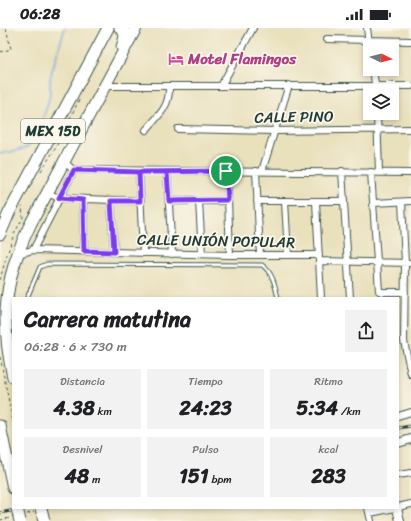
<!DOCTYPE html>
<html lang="es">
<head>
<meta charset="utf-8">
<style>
	:root { --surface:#fff; --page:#f2f2f2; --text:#202124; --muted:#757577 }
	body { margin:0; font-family:Sriracha,sans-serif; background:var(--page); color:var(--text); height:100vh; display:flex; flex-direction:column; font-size:15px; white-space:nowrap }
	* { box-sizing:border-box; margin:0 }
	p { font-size:13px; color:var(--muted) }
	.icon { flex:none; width:22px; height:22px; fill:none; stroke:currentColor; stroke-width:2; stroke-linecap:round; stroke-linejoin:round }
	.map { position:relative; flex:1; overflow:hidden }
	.sheet { position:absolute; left:12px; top:269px; width:387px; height:212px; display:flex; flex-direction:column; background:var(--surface); border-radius:0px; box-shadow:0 2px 6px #0003 }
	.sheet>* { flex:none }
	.needle { width:26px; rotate:96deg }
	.tools { position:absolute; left:363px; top:12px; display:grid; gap:8px }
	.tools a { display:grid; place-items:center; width:36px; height:36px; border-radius:0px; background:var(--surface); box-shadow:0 2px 6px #0003; font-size:20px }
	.pin { position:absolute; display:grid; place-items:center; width:34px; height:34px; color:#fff; margin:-17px; border:2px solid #fff; border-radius:50%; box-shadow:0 1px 4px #0007 }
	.round { display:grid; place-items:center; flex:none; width:42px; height:42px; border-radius:0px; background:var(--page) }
	.headline { display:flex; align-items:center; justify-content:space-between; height:68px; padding:0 12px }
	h1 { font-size:22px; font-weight:700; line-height:30px }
	.stats { display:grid; grid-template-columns:repeat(3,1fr); gap:6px; height:68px; padding:4px 12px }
	.stats div { display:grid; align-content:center; border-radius:0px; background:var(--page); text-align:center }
	.stats b { font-size:20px; font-weight:700 }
	.stats small { font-size:11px; font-weight:400 }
	.stats p { font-size:11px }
	.status { display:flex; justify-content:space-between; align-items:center; height:28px; padding:0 20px; background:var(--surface); direction:ltr }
	.status svg { height:11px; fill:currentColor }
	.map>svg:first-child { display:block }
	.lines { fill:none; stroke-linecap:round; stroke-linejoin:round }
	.stream { stroke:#6ca3da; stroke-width:1.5 }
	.lane-casing { stroke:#3d5548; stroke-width:5 }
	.street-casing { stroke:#3d5548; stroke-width:8 }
	.secondary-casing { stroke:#3d5548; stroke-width:10 }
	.highway-casing { stroke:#3d5548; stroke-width:13 }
	.path { stroke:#3d5548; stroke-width:1; stroke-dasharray:3 3; stroke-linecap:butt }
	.lane { stroke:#fff; stroke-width:3 }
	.street { stroke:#fff; stroke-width:6 }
	.secondary { stroke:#fff; stroke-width:8 }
	.highway { stroke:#fff; stroke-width:11 }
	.rail-casing { stroke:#1f3d34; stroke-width:3 }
	.rail { stroke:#fbf7ec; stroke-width:1.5; stroke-dasharray:4.5; stroke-linecap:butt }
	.highway-bridge-casing { stroke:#3d5548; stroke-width:13; stroke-linecap:butt }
	.highway-bridge { stroke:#fff; stroke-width:11 }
	.route-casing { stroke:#fff; stroke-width:8 }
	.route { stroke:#7c3aed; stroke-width:5 }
	.labels { text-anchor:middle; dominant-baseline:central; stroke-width:3.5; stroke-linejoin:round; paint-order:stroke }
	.shield { fill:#fbf7ec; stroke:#61756b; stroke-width:1 }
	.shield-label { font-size:14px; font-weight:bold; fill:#1f3d34 }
	.hotel-label { font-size:15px; font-weight:bold; fill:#b23c85; stroke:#fbf7ec; text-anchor:start }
	.street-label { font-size:15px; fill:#1f3d34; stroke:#fbf7ec }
</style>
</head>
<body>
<div class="status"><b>06:28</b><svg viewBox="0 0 49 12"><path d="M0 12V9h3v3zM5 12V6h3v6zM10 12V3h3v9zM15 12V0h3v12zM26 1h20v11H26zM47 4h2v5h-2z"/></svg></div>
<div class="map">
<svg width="411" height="493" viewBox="0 0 411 493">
	<rect width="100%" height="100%" fill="#fbf7ec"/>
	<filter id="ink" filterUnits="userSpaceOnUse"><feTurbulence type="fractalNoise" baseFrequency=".025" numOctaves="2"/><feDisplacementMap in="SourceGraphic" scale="8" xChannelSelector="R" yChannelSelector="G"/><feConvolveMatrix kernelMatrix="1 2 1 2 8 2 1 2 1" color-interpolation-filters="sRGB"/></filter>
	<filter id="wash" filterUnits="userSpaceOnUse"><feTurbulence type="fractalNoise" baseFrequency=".012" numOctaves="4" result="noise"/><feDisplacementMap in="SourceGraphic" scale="16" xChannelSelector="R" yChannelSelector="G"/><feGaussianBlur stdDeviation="0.9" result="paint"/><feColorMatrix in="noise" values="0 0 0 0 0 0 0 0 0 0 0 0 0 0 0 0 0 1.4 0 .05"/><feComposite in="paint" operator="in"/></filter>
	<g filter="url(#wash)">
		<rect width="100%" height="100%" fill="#e9e0bc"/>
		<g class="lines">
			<path class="stream" d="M0 126C9 124 19 123 27 119 35 114 47 80 49 71 51 63 49 54 51 46L65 0"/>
		</g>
	</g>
	<g filter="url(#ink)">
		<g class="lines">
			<g class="lane-casing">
				<path id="lane" d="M27 270 40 239 47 236 262 237C273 245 275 257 278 270"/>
			</g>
			<g class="street-casing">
				<path id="street" d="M367 0 370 23
					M327 11 411 13
					M373 41 376 63
					M104 58H411
					M221 58 253 0
					M377 85 379 144
					M178 101 275 103 411 101
					M146 102C159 87 170 79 169 58
					M64 133 73 142H78L411 145
					M139 143 143 225
					M227 143 230 227
					M256 143 260 227
					M262 143 289 57
					M342 143 350 270
					M167 144 172 226
					M371 144 379 263 382 264H405
					M47 165 59 170 140 173
					M83 172 84 223
					M111 173 114 224
					M169 173H228
					M199 173 202 226
					M257 173H344
					M285 173 288 227
					M316 174 321 270
					M402 174 405 235 404 313 411 346
					M374 175 411 173
					M33 222 74 142
					M17 226 33 222 230 227H319
					M319 233 411 235
					M398 388 411 384
					M398 447 411 445
					M398 479 411 476
					M368 480 371 493
					M370 485 395 480"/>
			</g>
			<g class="secondary-casing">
				<path id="secondary" d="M398 415 411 411
					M397 480 400 493"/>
			</g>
			<g class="highway-casing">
				<path id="highway" d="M120 0C128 4 124 12 122 19
					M0 206 9 185 108 0
					M13 349C0 290 4 250 31 195L136 0
					M0 398 13 460"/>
			</g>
			<path class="path" d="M0 24 11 21 6 0
				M41 143 55 121 79 72
				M0 252 5 233 14 206 23 190 22 178
				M0 329 13 394
				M27 486 34 484
				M0 492 10 490"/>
			<use href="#lane" class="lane"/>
			<use href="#street" class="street"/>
			<use href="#secondary" class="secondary"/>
			<use href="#highway" class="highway"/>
			<g class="rail-casing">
				<path id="rail" d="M398 400 411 398
					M0 485 26 480"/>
			</g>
			<use href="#rail" class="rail"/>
			<g class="highway-bridge-casing">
				<path id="highway-bridge" d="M17 480 20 493
					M41 480 44 493"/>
			</g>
			<use href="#highway-bridge" class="highway-bridge"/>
		</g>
	</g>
	<g class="lines" filter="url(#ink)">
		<g class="route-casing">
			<path id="route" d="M226 143 139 144 74 142 59 170 83 172 84 223 114 224 111 173H140L139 144H167L169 173 228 172 226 143"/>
		</g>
		<use href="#route" class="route"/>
	</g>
	<defs>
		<g id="hotel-bare" transform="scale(1.2)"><path d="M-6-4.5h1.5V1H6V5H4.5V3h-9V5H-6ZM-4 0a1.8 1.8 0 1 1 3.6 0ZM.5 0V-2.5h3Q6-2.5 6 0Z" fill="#d1479c" stroke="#fbf7ec" stroke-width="2.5" paint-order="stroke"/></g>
	</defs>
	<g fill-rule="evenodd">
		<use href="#hotel-bare" x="176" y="31"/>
	</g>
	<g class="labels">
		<rect class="shield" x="21" y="91" width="64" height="24" rx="3"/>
		<g class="shield-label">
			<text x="53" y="103">MEX 15D</text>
		</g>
		<g class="hotel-label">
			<text x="188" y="31">Motel Flamingos</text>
		</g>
		<g class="street-label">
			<text transform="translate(294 89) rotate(-1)">CALLE PINO</text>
			<text transform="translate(216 213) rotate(1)">CALLE UNIÓN POPULAR</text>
		</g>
	</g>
</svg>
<div class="tools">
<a><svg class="needle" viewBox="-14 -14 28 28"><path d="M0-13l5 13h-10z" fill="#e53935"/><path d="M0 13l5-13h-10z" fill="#757577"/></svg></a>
<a><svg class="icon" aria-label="layers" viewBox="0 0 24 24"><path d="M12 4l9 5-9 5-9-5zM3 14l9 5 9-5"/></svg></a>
</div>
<div class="pin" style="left:226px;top:143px;background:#1e9e55"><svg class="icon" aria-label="arrive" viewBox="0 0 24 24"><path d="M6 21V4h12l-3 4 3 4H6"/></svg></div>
<section class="sheet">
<div class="headline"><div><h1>Carrera matutina</h1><p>06:28 · 6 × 730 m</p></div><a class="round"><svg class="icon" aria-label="share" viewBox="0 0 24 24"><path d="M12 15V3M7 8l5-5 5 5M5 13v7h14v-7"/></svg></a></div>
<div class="stats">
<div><p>Distancia</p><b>4.38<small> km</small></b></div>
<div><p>Tiempo</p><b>24:23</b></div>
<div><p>Ritmo</p><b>5:34<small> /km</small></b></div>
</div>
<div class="stats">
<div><p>Desnivel</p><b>48<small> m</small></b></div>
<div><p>Pulso</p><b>151<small> bpm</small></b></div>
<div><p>kcal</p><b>283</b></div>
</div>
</section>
</div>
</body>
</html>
